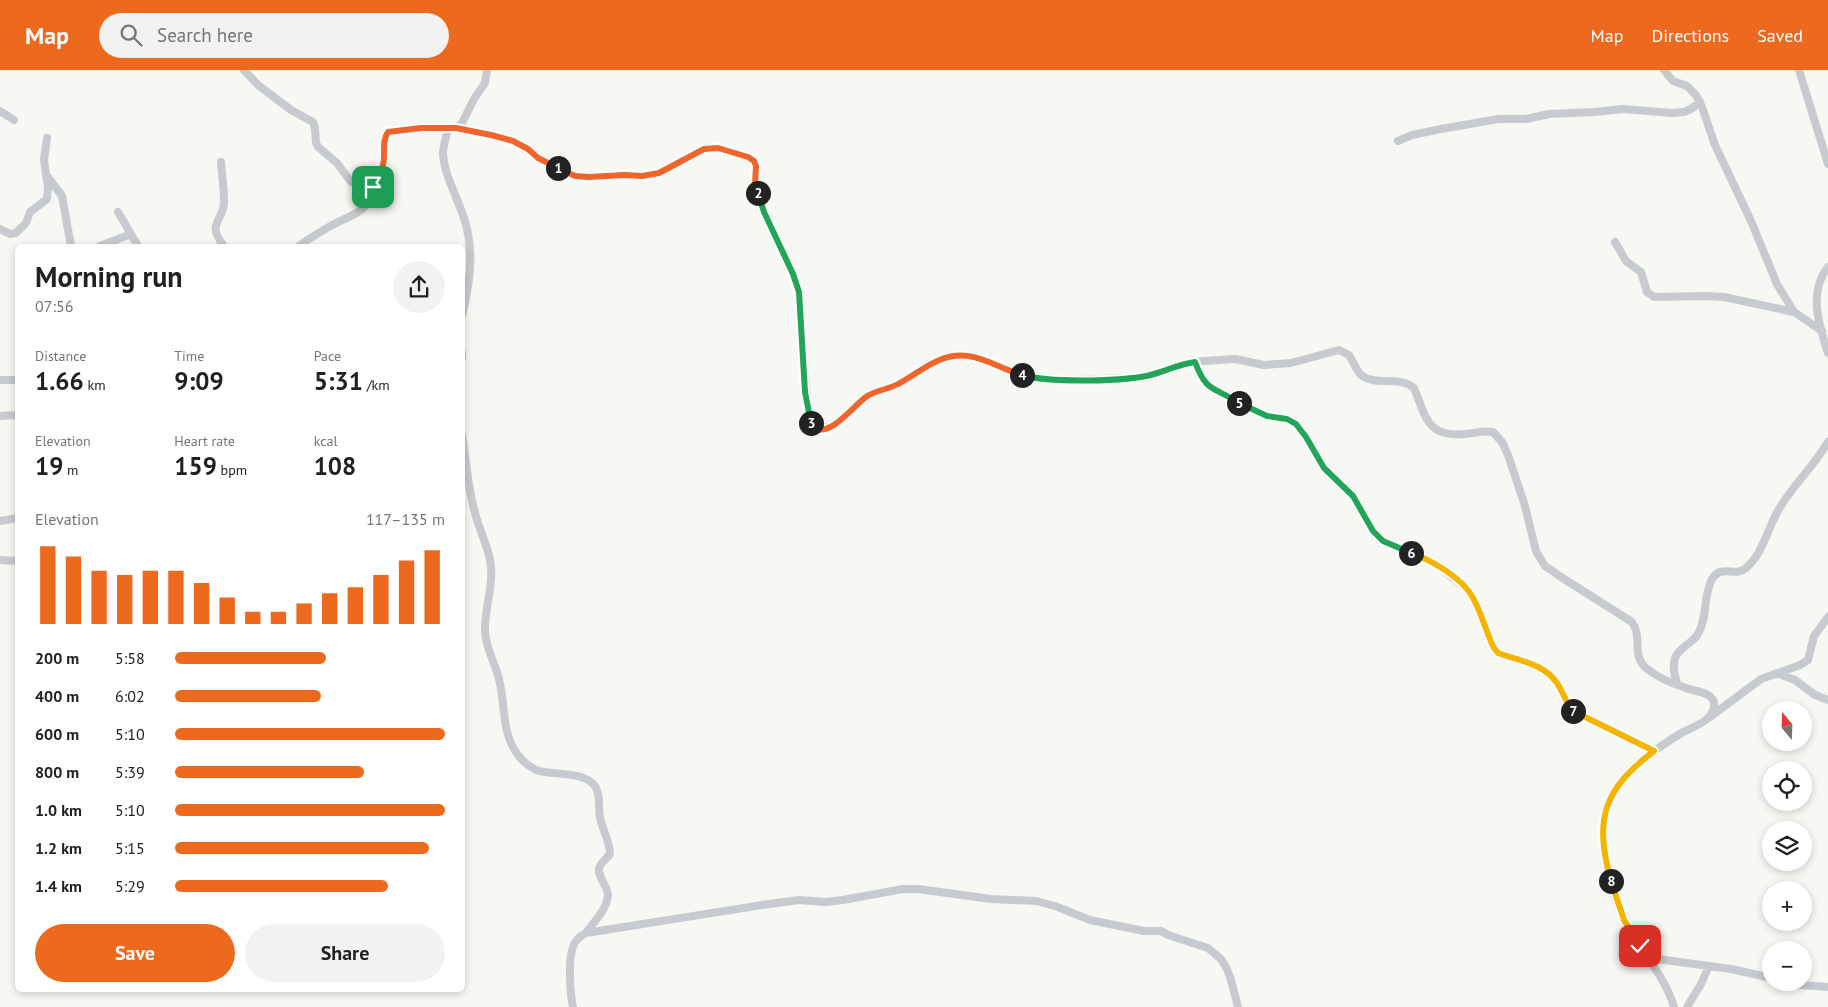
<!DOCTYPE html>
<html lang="en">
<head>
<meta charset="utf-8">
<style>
	:root { --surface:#fff; --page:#f2f2f2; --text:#202124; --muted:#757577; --accent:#ed691e }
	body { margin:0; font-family:"PT Sans",sans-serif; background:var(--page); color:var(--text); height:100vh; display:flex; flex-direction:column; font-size:19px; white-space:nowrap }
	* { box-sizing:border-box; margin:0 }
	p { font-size:16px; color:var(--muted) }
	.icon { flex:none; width:28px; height:28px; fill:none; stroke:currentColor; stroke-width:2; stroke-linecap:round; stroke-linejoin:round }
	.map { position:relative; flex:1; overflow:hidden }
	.drawer { position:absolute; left:15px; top:174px; width:450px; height:748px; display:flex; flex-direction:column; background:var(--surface); border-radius:8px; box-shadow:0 2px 8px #0003 }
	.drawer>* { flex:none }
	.needle { width:32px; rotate:341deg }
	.fabs { position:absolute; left:1762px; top:631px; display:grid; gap:10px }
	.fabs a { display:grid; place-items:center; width:50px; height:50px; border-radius:50%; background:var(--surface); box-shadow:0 2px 8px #0003; font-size:25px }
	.pin { position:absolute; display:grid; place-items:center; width:42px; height:42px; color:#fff; margin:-21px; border-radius:10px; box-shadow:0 2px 8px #0006 }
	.km { position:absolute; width:25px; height:25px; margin:-12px; border-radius:50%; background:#222; color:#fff; font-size:14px; line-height:25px; text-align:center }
	.round { display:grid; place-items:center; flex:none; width:52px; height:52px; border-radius:26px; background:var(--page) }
	.headline { display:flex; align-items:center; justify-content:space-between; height:85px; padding:0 20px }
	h1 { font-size:28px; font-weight:700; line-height:38px }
	.stats { display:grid; grid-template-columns:repeat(3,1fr); gap:8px; height:85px; padding:5px 20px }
	.stats div { display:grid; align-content:center }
	.stats b { font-size:25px; font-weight:700 }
	.stats small { font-size:14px; font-weight:400 }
	.stats p { font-size:14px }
	.chart { height:140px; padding:10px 20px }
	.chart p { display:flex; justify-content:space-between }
	.chart svg { width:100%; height:90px; margin-top:5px; stroke:var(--accent); stroke-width:6 }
	.button { display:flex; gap:10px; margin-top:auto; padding:10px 20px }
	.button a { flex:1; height:58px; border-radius:30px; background:var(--accent); color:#fff; font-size:20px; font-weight:700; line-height:58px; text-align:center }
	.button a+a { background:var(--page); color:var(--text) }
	ul { padding:0 20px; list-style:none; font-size:16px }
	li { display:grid; grid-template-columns:80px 60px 1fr; align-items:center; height:38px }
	li i { height:12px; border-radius:6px; background:var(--accent) }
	header { display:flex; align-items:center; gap:30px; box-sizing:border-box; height:70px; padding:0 25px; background:var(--accent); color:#fff }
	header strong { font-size:24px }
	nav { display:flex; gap:28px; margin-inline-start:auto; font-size:18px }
	.search { width:350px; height:45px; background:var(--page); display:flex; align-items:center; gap:12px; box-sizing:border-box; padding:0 18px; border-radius:28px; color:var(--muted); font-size:19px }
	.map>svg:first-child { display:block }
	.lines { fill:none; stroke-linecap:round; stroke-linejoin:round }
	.minor { stroke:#c7cace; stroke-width:8 }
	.split-1-casing { stroke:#fff; stroke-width:10 }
	.split-2-casing { stroke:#fff; stroke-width:10 }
	.split-3-casing { stroke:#fff; stroke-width:10 }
	.split-4-casing { stroke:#fff; stroke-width:10 }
	.split-5-casing { stroke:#fff; stroke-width:10 }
	.split-6-casing { stroke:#fff; stroke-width:10 }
	.split-7-casing { stroke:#fff; stroke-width:10 }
	.split-8-casing { stroke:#fff; stroke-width:10 }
	.split-9-casing { stroke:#fff; stroke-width:10 }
	.split-1 { stroke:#f0652b; stroke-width:6 }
	.split-2 { stroke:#f0652b; stroke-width:6 }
	.split-3 { stroke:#22a559; stroke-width:6 }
	.split-4 { stroke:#f0652b; stroke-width:6 }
	.split-5 { stroke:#22a559; stroke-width:6 }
	.split-6 { stroke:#22a559; stroke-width:6 }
	.split-7 { stroke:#f5b400; stroke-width:6 }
	.split-8 { stroke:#f5b400; stroke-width:6 }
	.split-9 { stroke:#f5b400; stroke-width:6 }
</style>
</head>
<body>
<header>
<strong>Map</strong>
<div class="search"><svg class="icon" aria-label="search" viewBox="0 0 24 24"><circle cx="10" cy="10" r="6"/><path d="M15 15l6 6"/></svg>Search here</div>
<nav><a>Map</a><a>Directions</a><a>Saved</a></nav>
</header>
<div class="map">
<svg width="1828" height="937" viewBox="0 0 1828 937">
	<rect width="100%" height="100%" fill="#f7f7f4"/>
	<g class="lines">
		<path class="minor" d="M244 0 258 15 291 40 313 52 315 58 316 73 318 77 337 93 351 112 360 113 378 111
			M1664 0 1673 11 1687 16 1696 25 1702 37 1715 75 1751 151 1777 214 1794 242 1822 261
			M1799 0 1828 94
			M0 41 14 50
			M456 58 513 71 550 95 575 105 589 107 624 105 642 106 659 103 704 79 718 78 749 87 754 91 756 96 755 114 764 143 793 204 799 222 808 343 812 356 820 359 836 354 867 326 898 314 927 295 948 286 974 287 1028 307 1069 310 1132 308 1154 304 1186 293 1204 291 1235 289 1264 295 1291 293 1339 280 1349 285C1353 291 1356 300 1361 305 1376 317 1399 305 1414 318 1426 346 1426 368 1466 364 1475 363 1485 360 1493 362L1502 372 1508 385 1525 436 1536 481 1540 488 1545 496 1561 507 1632 552C1643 567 1631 585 1646 598 1657 607 1673 614 1686 618 1693 621 1702 621 1708 625 1710 626 1712 628 1713 630 1716 636 1713 642 1709 647 1703 654 1691 658 1683 662 1649 683 1607 709 1603 753 1600 785 1615 838 1632 865 1647 889 1666 909 1674 937
			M448 59C446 66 444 74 443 82 443 106 462 134 467 159 474 189 469 216 462 246
			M1398 71 1412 65 1441 59 1498 49H1526L1549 44 1594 42 1623 39 1672 43 1684 42 1691 39 1700 32
			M221 92C222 105 224 119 224 132 224 151 205 153 224 176
			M47 106 62 126 71 176
			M118 142 138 176
			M0 159 10 164 16 163 26 153 30 142 47 129 48 118 44 90 47 68
			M1615 172 1626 191 1641 202 1647 222 1654 227 1707 226 1724 227 1794 242
			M100 176 131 164
			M299 176C310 168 323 160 336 153 346 148 359 144 366 135 373 128 372 118 378 111 378 104 381 101 383 95 386 83 381 72 388 62L421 57 456 58 462 53 474 29 485 13 487 0
			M1828 197C1808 222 1819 255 1828 283
			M462 283V288
			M1195 292 1201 307 1208 316 1259 343 1267 346 1287 349 1296 353 1324 398 1353 426 1373 461 1383 471 1423 487 1439 497 1467 519 1477 536 1488 567 1498 583 1538 596 1556 612 1573 640 1653 681
			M0 310H18
			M0 346 18 345
			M462 364C466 390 468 418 475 443 479 459 487 474 490 490 495 513 484 538 485 562 486 579 495 593 499 609 505 632 502 659 514 679 519 688 526 695 536 700 552 706 587 700 596 718 601 728 598 738 600 748 603 761 610 772 610 784 607 788 602 792 600 796 595 804 608 816 608 825 607 839 594 852 586 863
			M0 451 18 448
			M0 490 18 491
			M1777 603 1795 610 1815 625 1828 630
			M1677 614C1675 606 1672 597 1675 588 1679 577 1692 574 1698 564 1708 547 1703 525 1712 509 1722 493 1735 508 1746 498 1764 482 1767 459 1779 439 1793 415 1814 396 1828 372
			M1710 647 1761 609 1800 595 1808 590 1814 566 1828 547
			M1650 888 1731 899 1771 908
			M1790 912 1801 915 1828 917
			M573 937C570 924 568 889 573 877 575 870 580 866 586 863L769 834 799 830 826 832 843 830 903 819H918L991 829 1036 831 1055 836 1090 850 1144 861H1161L1168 865 1208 878 1221 889 1227 899 1231 910 1238 937
			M1687 937 1701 914 1709 896"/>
	</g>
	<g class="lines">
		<g class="split-1-casing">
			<path id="split-1" d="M373 117 378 111C378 104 381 101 383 95 386 84 381 72 388 62L421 58H456L491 65 513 71 528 79 538 88 558 98"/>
		</g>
		<g class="split-2-casing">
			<path id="split-2" d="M558 98 575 106 589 107 624 105 642 106 659 103 704 79 718 78 748 87 754 91 756 96 755 114 758 123"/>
		</g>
		<g class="split-3-casing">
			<path id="split-3" d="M758 123 764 142 793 204 799 222 805 322 811 353"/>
		</g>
		<g class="split-4-casing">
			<path id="split-4" d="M811 353C826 376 856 331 869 325 878 320 889 319 898 314 921 302 940 282 968 286 986 288 1004 300 1022 305"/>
		</g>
		<g class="split-5-casing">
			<path id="split-5" d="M1022 305C1049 313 1127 312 1154 304 1168 300 1180 294 1195 292 1207 324 1214 316 1239 333"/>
		</g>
		<g class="split-6-casing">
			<path id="split-6" d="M1239 333 1267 346 1287 349 1296 354 1306 367 1324 398 1353 426 1373 461 1383 471 1411 483"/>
		</g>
		<g class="split-7-casing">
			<path id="split-7" d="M1411 483C1431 490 1463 508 1473 528 1482 544 1486 562 1494 578L1498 583C1519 591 1543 593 1557 613 1563 622 1566 633 1573 641"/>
		</g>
		<g class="split-8-casing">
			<path id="split-8" d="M1573 641 1654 681C1603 720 1594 749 1611 811"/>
		</g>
		<g class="split-9-casing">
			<path id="split-9" d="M1611 811 1624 850 1640 876"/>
		</g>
		<use href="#split-1" class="split-1"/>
		<use href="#split-2" class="split-2"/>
		<use href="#split-3" class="split-3"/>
		<use href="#split-4" class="split-4"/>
		<use href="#split-5" class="split-5"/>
		<use href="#split-6" class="split-6"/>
		<use href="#split-7" class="split-7"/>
		<use href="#split-8" class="split-8"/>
		<use href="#split-9" class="split-9"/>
	</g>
</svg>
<div class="fabs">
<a><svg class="needle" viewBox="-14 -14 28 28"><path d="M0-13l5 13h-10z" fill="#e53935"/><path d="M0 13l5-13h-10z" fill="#757577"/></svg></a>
<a><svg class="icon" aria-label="locate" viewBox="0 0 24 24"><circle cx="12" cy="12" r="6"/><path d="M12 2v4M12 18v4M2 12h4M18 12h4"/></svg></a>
<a><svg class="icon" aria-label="layers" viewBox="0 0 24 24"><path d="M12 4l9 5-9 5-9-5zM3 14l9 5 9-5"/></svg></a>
<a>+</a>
<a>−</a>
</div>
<div class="pin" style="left:373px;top:117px;background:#1e9e55"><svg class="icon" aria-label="arrive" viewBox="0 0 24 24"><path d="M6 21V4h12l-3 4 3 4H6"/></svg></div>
<div class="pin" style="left:1640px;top:876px;background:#d93025"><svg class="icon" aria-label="check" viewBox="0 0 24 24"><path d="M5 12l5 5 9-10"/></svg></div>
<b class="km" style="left:558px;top:98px">1</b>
<b class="km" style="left:758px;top:123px">2</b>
<b class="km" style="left:811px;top:353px">3</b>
<b class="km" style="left:1022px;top:305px">4</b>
<b class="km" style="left:1239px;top:333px">5</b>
<b class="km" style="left:1411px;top:483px">6</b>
<b class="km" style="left:1573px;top:641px">7</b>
<b class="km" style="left:1611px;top:811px">8</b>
<section class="drawer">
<div class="headline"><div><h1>Morning run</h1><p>07:56</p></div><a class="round"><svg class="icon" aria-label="share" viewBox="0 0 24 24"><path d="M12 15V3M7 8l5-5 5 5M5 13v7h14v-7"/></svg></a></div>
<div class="stats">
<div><p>Distance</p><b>1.66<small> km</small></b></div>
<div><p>Time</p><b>9:09</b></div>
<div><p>Pace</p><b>5:31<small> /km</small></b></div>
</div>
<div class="stats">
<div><p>Elevation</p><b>19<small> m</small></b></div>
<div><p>Heart rate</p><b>159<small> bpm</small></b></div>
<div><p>kcal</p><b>108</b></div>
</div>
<div class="chart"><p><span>Elevation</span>117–135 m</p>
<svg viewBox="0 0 160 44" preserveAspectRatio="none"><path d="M5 44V6M15 44V11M25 44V18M35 44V20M45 44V18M55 44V18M65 44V24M75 44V31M85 44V38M95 44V38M105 44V34M115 44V29M125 44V26M135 44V20M145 44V13M155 44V8"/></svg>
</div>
<ul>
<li><b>200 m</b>5:58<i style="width:56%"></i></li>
<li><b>400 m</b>6:02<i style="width:54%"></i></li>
<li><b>600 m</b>5:10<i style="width:100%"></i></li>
<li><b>800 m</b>5:39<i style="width:70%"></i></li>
<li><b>1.0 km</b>5:10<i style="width:100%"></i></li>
<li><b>1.2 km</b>5:15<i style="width:94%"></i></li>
<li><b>1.4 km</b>5:29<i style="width:79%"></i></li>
</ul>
<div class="button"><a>Save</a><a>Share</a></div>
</section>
</div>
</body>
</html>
